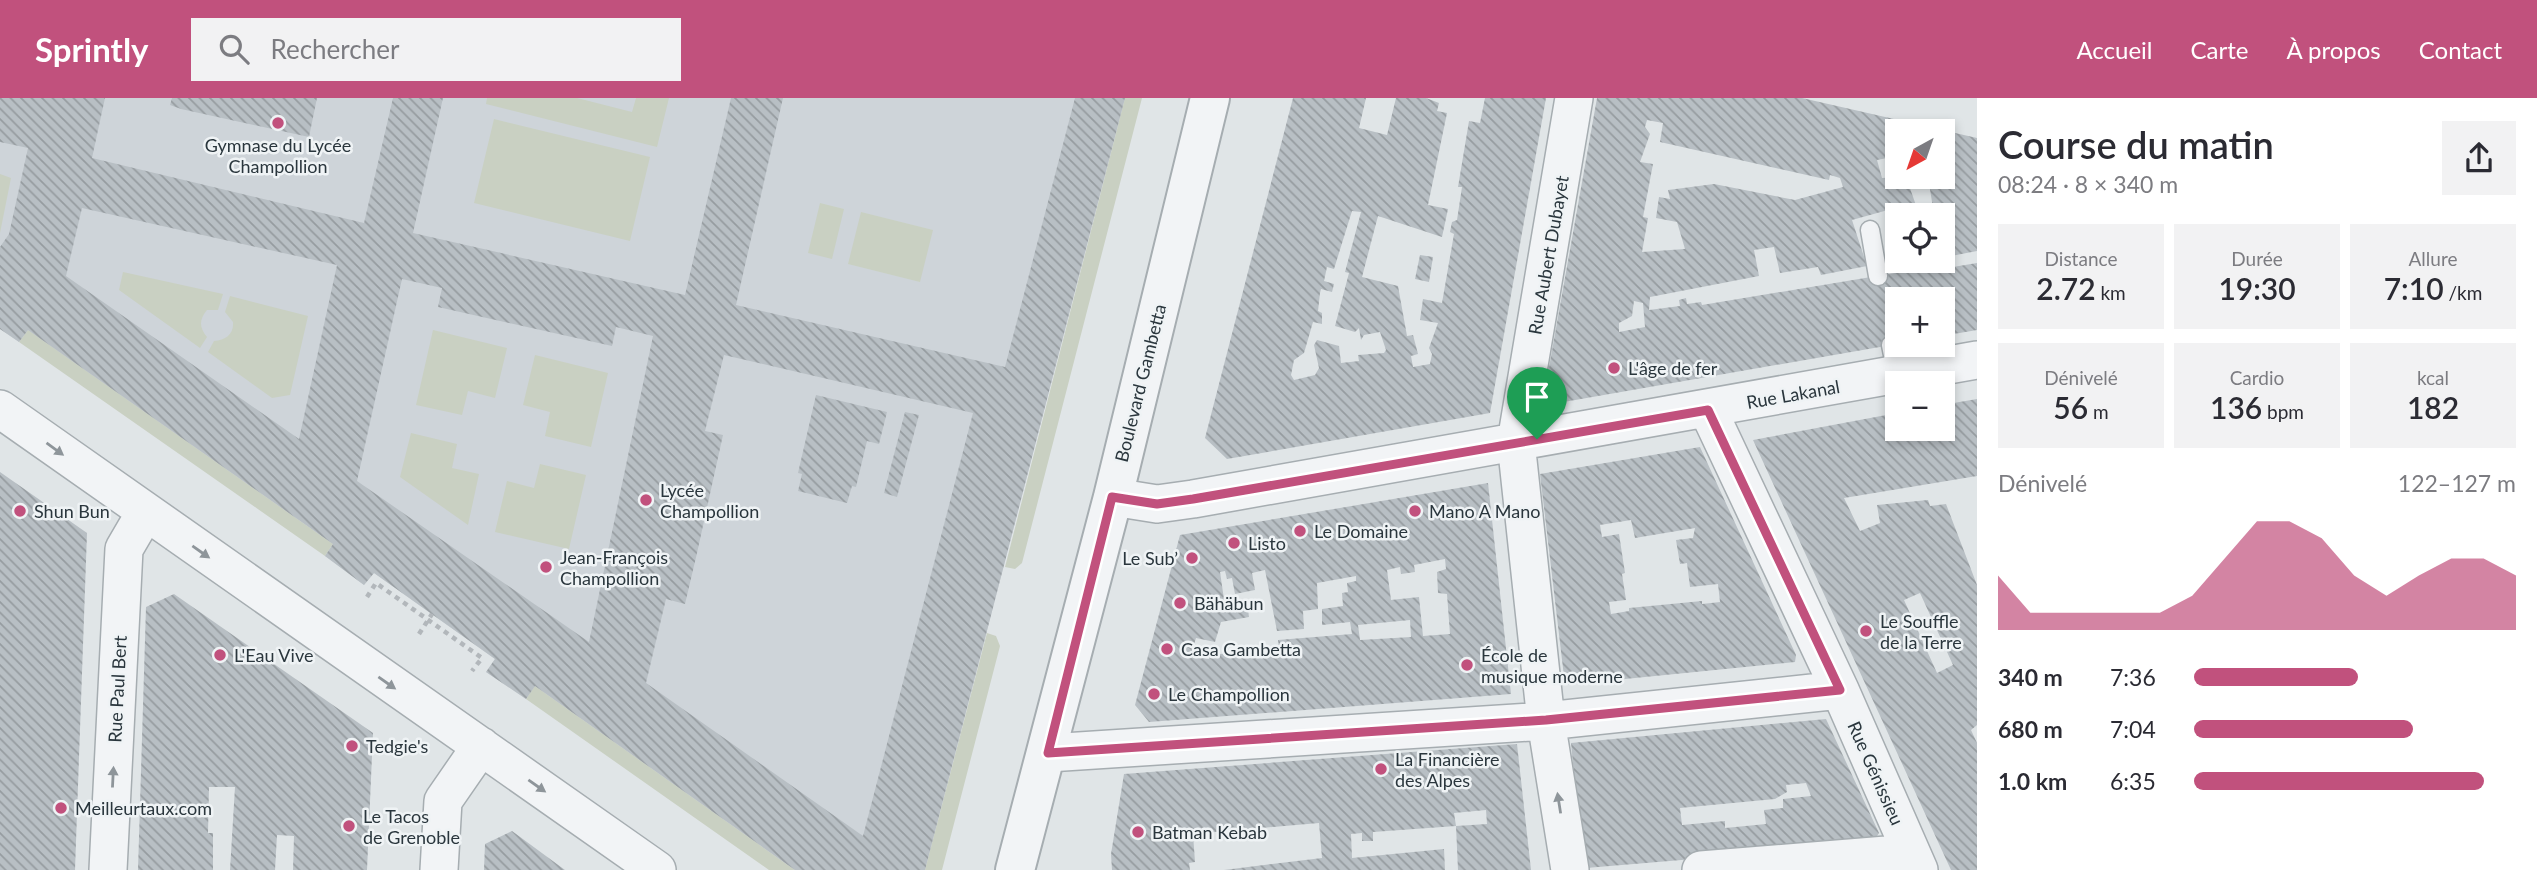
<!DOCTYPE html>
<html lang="fr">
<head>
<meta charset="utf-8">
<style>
	:root { --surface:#fff; --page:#f2f2f3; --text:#2b2b33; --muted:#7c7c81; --accent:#c1517d }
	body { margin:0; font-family:Lato,sans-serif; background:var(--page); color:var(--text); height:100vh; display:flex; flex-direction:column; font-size:26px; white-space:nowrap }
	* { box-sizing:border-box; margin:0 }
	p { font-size:23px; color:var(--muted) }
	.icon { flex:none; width:38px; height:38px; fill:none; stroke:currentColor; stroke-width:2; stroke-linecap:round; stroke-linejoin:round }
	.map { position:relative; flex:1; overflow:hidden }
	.panel { display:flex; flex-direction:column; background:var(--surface); width:560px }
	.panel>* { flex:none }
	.needle { width:46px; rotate:220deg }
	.fabs { position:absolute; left:1885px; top:21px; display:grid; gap:14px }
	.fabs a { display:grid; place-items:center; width:70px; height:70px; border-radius:0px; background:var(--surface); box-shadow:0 4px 10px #0003; font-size:35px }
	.pin { position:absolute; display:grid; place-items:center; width:60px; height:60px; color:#fff; margin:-72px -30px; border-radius:50% 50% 50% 0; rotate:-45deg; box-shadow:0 0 7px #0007 }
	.pin .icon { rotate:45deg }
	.round { display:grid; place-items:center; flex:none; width:74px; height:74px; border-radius:0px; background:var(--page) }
	.headline { display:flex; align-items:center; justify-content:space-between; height:119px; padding:0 21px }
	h1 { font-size:38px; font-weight:600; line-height:52px }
	.figures { display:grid; grid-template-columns:repeat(3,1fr); gap:10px; height:119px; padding:7px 21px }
	.figures div { display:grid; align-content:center; border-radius:0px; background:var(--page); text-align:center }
	.figures b { font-size:30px; font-weight:600 }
	.figures small { font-size:19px; font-weight:400 }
	.figures p { font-size:19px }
	.chart { height:196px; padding:14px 21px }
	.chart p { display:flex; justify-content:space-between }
	.chart svg { width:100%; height:126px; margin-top:7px; fill:var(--accent); opacity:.7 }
	ul { padding:0 21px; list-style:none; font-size:23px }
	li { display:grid; grid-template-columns:112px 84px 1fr; align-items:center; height:52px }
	li i { height:18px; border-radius:9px; background:var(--accent) }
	header { display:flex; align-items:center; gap:42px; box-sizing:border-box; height:98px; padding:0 35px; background:var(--accent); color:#fff }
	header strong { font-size:33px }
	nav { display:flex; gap:38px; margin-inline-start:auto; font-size:24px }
	.search { width:490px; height:63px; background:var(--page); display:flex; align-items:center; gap:18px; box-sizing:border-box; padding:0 24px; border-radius:0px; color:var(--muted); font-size:26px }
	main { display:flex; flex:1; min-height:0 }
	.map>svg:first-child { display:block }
	.built { fill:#ced4d9 }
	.green { fill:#c9d0c2 }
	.building { fill:url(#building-back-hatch); fill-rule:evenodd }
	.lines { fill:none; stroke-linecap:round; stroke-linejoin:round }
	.service-casing { stroke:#a6adb1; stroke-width:21 }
	.minor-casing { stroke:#a6adb1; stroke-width:40 }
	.tertiary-casing { stroke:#a6adb1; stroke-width:42 }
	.path { stroke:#b2b7bb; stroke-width:4.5; stroke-dasharray:5 5; stroke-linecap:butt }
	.service { stroke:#f2f4f6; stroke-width:18 }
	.minor { stroke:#f2f4f6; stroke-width:37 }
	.tertiary { stroke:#f2f4f6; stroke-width:38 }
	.oneway { fill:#8e959a }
	.route-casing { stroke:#fff; stroke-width:14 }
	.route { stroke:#c1517d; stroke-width:9 }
	.poi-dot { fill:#c1517d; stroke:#eff3f5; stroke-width:2.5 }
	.labels { text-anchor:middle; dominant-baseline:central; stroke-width:5; stroke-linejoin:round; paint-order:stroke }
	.poi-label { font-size:18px; fill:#2a363d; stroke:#eff3f5; text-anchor:start }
	.street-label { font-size:18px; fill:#2a363d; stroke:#eff3f5 }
</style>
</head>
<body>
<header>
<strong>Sprintly</strong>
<div class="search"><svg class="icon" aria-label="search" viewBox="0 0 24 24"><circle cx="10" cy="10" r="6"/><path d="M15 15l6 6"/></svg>Rechercher</div>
<nav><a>Accueil</a><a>Carte</a><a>À propos</a><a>Contact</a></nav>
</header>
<main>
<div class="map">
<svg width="1977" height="772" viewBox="0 0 1977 772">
	<defs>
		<pattern id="building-back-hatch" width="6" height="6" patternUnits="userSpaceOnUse" patternTransform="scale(1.75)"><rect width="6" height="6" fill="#b8bfc4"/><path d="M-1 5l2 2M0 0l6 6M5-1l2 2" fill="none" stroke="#969ca0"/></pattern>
	</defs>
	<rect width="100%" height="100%" fill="#e0e5e7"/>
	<path class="built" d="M0 0H1125L925 772H795L536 589 526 601 486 574 495 561 374 475 364 487 325 458 333 446 28 233 19 244 0 231Z"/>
	<path class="green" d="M487 0H577L632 14 636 0H669L657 49 486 6Z
		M1125 0H1142L1022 465 1015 471 1005 469Z
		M494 21 650 59 630 143 474 105Z
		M0 76 11 80 0 135Z
		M820 105 844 111 832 161 808 155Z
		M861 114 933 132 920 184 848 166Z
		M123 174 223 196 218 212H207C199 222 199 229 207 239L200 250 119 192Z
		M230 198 308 218 290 297 272 300 208 254 214 243C226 242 234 236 233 224L225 214Z
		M28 232 333 446 325 458 19 244Z
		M433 232 507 250 495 300 468 293 462 317 416 307Z
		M535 257 608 275 591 349 545 338 550 314 523 307Z
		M411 335 457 346 452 370 479 376 468 427 400 379Z
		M540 366 586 377 569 451 495 434 507 383 534 390Z
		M987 535 996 538 1000 548 942 772H925Z
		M535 588 795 772H769L526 601Z"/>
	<path class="building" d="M0 0H105L92 60 364 125 393 0H443L413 135 685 197 731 0H783L736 207 1005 269 1075 0H1125L925 772H795L535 588 526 601 486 574 495 561 374 475 364 487 325 458 333 446 28 232 19 244 0 231V149L9 136 28 50 0 44ZM82 110 337 167 299 341 66 178ZM402 181 442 190 438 209 612 248 616 229 653 238 589 544 357 383ZM724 257 973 315 863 738 646 585 666 501 685 506 697 455 723 337 705 333Z
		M172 0H317L309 39 181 11 170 7Z
		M1293 0H1366L1359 30 1387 37 1396 0H1426L1439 5 1437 13 1447 15 1428 107 1448 111 1442 139 1378 118 1362 179 1398 188 1407 238 1413 237 1418 256 1411 258 1413 269 1430 266 1432 256 1429 250 1438 225 1420 222 1423 201 1442 205 1454 136 1450 134 1452 124 1457 122 1462 89H1458L1469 23 1480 25 1485 0H1546L1490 315 1227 361 1205 340ZM1352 113 1361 114 1345 174 1349 175 1335 228 1355 234 1359 230 1361 242 1364 237 1380 234 1386 252 1384 255 1358 257 1359 263 1341 265 1339 248 1317 242 1314 247 1319 270 1315 277 1294 282 1291 277 1294 262 1304 255 1313 224 1322 226V215L1318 213 1320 195 1321 191 1332 194 1334 186 1324 183 1327 169 1334 171Z
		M1597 0H1802L1977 40V153L1951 158 1953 169 1977 165V232L1942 238V201H1897V246L1558 305 1545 292ZM1647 22 1663 25 1660 44 1829 82 1830 77 1840 80 1843 89 1795 102 1714 86 1668 92 1670 101 1659 99 1656 120 1677 124 1685 151 1642 154 1648 120 1643 119 1653 66 1640 64 1650 36 1645 29ZM1897 33H1942V79H1928L1933 110 1918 113 1906 79 1882 80 1877 62 1887 60 1889 64 1897 63ZM1888 112 1896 140 1897 117H1942V163H1929L1931 169 1702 207 1701 204 1687 206 1686 200 1679 202 1680 208 1649 212 1650 199 1759 178 1754 152 1774 149 1780 175 1818 169 1821 177 1867 168 1852 122ZM1634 203 1643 205 1645 229 1619 234V225L1632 218Z
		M1420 157 1433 159 1429 184 1415 181Z
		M816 297 887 314 879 346 867 343 856 389 852 388 847 405 798 393 802 376 798 375Z
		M1977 301V378L1844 400 1860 433 1880 425 1877 407 1928 402 1930 408 1946 406 1977 487V627L1971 632 1977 645V772H1951L1753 342 1897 315V331H1942V307ZM1920 495 1953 567 1937 575 1904 502Z
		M905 314 919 317 897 399 884 395Z
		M1700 349 1796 557 1795 564 1565 587 1540 376ZM1631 422 1635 440 1695 430 1693 440 1676 442 1680 466 1687 465 1690 489 1718 486 1720 504 1702 506V503L1629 510V513L1611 516 1609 504 1626 502 1622 476 1625 475 1619 436 1602 439 1600 427Z
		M0 374 87 435 75 772H0Z
		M1488 385 1511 596 1149 624 1135 607 1180 437ZM1445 461 1446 471 1437 474 1438 495 1447 496 1450 536 1423 538 1419 499 1391 502 1387 472 1400 469 1401 476 1415 474 1414 467ZM1265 472 1277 533 1304 531 1303 513 1318 511 1317 485 1356 478V483L1347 485 1348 494 1342 495 1343 508 1322 511V527L1350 524 1352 536 1278 542 1279 550 1210 557 1209 561 1191 556 1196 540 1215 544 1221 524 1249 519 1247 505 1225 508 1220 474 1225 473 1227 481 1232 480 1235 496 1255 492 1252 475ZM1410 522 1411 539 1360 542 1358 527Z
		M174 496 373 635 367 772H293L294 738 277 737 275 772H230L235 689H209L208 735H213V772H138L146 509Z
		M1826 621 1879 735 1872 746 1586 770 1583 768 1571 645ZM1806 685 1811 698 1783 701V710L1764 712 1766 726 1725 730V723L1682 727 1680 710 1775 701 1787 694 1786 687Z
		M1517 646 1531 772H1458L1456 728 1487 726 1486 712 1454 715 1456 728 1373 734V743H1362V735L1351 736 1352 760 1444 751 1445 772H1224L1322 760 1319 725 1193 736 1195 764 1189 765 1190 772H1112L1111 756 1124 676Z
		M512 733 565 772H484L485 746Z"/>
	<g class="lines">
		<g class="service-casing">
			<path id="service" d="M1870 132 1878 178
				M1891 247 1897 277"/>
		</g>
		<g class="minor-casing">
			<path id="minor" d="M0 311 657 772
				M1708 312 1840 592 1919 772
				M1113 399 1157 406 1193 401 1977 262
				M1048 655 1546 623 1840 592
				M108 772 124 451 145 415
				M439 772 443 703 481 648
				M1570 772 1546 623 1516 344 1574 0
				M1701 772 1911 755"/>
		</g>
		<g class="tertiary-casing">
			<path id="tertiary" d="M1015 772 1113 399 1210 0"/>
		</g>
		<path class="path" d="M367 499 376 485 482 560 472 573
			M419 536 432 516"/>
		<use href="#service" class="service"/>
		<use href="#minor" class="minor"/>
		<use href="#tertiary" class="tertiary"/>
	</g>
	<defs><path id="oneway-solid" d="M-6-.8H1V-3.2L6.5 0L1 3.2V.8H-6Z" transform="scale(1.75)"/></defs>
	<g class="oneway">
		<use href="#oneway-solid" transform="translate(55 351) rotate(36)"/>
		<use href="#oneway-solid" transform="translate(201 454) rotate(35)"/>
		<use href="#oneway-solid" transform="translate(387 585) rotate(35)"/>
		<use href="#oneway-solid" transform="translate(113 679) rotate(-87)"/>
		<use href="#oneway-solid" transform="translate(537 688) rotate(35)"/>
		<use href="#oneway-solid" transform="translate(1559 705) rotate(-99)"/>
	</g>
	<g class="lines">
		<g class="route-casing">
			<path id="route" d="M1708 312 1840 592 1546 622 1048 655 1112 399 1157 406 1193 401Z"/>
		</g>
		<use href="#route" class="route"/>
	</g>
	<g class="poi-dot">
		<circle cx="278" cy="25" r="7"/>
		<circle cx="1614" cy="270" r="7"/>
		<circle cx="646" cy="402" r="7"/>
		<circle cx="20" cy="413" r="7"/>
		<circle cx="1415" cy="413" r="7"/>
		<circle cx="1300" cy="433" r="7"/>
		<circle cx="1234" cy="445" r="7"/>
		<circle cx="1192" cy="460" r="7"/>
		<circle cx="546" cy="469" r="7"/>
		<circle cx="1180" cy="505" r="7"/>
		<circle cx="1866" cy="533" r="7"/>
		<circle cx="1167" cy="551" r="7"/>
		<circle cx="220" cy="557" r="7"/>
		<circle cx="1467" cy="567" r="7"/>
		<circle cx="1154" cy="596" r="7"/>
		<circle cx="352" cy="648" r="7"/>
		<circle cx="1381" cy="671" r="7"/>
		<circle cx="61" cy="710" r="7"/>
		<circle cx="349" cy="728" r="7"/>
		<circle cx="1138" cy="734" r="7"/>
	</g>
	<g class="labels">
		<g class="poi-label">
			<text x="278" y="47" text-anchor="middle">Gymnase du Lycée<tspan x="278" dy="21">Champollion</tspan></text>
			<text x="1628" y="270">L'âge de fer</text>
			<text x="660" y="392">Lycée<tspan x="660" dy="21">Champollion</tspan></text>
			<text x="34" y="413">Shun Bun</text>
			<text x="1429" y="413">Mano A Mano</text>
			<text x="1314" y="433">Le Domaine</text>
			<text x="1248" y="445">Listo</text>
			<text x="560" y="459">Jean-François<tspan x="560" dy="21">Champollion</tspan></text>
			<text x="1178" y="460" text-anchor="end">Le Sub’</text>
			<text x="1194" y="505">Bähäbun</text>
			<text x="1880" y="523">Le Souffle<tspan x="1880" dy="21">de la Terre</tspan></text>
			<text x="1181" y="551">Casa Gambetta</text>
			<text x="234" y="557">L'Eau Vive</text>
			<text x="1481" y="557">École de<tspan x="1481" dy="21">musique moderne</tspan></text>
			<text x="1168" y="596">Le Champollion</text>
			<text x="366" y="648">Tedgie's</text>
			<text x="1395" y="661">La Financière<tspan x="1395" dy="21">des Alpes</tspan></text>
			<text x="75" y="710">Meilleurtaux.com</text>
			<text x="363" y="718">Le Tacos<tspan x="363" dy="21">de Grenoble</tspan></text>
			<text x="1152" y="734">Batman Kebab</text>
		</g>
		<g class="street-label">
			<text transform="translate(1548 157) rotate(-80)">Rue Aubert Dubayet</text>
			<text transform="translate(1140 285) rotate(-76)">Boulevard Gambetta</text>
			<text transform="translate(1793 296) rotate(-10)">Rue Lakanal</text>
			<text transform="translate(117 591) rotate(-87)">Rue Paul Bert</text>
			<text transform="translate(1876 675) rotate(66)">Rue Génissieu</text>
		</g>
	</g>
</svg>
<div class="fabs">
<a><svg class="needle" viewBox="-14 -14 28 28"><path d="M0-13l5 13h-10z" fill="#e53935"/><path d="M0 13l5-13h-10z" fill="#7c7c81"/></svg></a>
<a><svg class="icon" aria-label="locate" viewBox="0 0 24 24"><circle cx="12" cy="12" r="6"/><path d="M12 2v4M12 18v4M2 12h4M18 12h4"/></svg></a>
<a>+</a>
<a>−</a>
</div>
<div class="pin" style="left:1537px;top:341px;background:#1e9e55"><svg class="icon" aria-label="arrive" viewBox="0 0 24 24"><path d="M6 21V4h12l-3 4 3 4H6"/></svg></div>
</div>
<section class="panel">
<div class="headline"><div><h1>Course du matin</h1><p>08:24 · 8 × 340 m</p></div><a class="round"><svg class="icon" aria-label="share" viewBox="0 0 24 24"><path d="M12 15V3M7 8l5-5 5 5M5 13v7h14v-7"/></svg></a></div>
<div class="figures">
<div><p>Distance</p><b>2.72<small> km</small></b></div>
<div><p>Durée</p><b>19:30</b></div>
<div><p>Allure</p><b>7:10<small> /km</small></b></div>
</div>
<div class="figures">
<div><p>Dénivelé</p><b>56<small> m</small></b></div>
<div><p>Cardio</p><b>136<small> bpm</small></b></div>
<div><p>kcal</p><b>182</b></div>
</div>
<div class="chart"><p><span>Dénivelé</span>122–127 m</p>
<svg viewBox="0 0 160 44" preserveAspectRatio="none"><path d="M0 44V25L10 38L20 38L30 38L40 38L50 38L60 32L70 19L80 6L90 6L100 12L110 25L120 32L130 25L140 19L150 19L160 25V44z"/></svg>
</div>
<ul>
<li><b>340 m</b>7:36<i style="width:51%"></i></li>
<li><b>680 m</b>7:04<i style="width:68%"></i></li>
<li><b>1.0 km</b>6:35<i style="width:90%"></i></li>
</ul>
</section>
</main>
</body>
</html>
